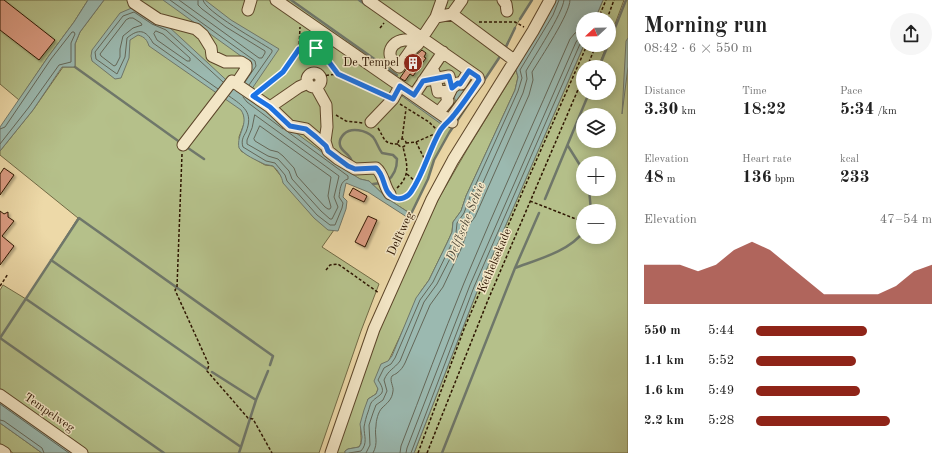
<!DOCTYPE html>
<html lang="en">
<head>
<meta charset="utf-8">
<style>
	:root { --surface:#fff; --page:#f6f6f6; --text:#222; --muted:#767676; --accent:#8f2418 }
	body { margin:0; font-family:"Old Standard TT",serif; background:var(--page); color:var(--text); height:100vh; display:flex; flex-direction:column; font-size:15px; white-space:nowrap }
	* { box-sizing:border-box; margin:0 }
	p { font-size:13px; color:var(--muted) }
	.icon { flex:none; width:22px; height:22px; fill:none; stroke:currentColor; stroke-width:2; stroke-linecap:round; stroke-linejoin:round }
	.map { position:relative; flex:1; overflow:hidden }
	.sheet { display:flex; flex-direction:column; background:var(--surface); width:320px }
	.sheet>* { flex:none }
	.needle { width:26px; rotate:248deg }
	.controls { position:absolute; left:576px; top:12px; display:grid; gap:8px }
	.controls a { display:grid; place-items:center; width:40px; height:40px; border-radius:50%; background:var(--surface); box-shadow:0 2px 10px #0003; font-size:20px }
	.pin { position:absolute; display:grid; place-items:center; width:34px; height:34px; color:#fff; margin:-17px; border-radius:8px; box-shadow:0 2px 6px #0006 }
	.round { display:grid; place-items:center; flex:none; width:42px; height:42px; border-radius:21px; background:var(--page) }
	.head { display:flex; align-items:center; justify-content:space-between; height:68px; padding:0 16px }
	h1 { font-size:22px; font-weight:800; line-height:30px }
	.figures { display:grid; grid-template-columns:repeat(3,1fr); gap:6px; height:68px; padding:4px 16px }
	.figures div { display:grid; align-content:center }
	.figures b { font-size:17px; font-weight:800 }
	.figures small { font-size:11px; font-weight:400 }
	.figures p { font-size:11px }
	.chart { height:112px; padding:8px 16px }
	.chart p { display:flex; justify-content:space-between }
	.chart svg { width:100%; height:72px; margin-top:4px; fill:var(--accent); opacity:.7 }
	ul { padding:0 16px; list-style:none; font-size:13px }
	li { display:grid; grid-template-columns:64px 48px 1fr; align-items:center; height:30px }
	li i { height:10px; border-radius:5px; background:var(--accent) }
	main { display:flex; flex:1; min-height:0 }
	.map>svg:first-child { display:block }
	.green { fill:#b5c08a; stroke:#716a45; fill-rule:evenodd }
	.water { fill:#9bb9b0; stroke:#6f776a }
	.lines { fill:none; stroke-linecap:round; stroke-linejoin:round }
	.shore { stroke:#646758; stroke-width:1 }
	.stream { stroke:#6f776a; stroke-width:2.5 }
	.building { fill:#dd9d84; stroke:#2d1500; filter:url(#shadow) }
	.minor-casing { stroke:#5d462a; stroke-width:13 }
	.path { stroke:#2d1500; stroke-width:1.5; stroke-dasharray:3 2; stroke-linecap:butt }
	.minor { stroke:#f3e6c6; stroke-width:11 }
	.route-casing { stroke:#fff; stroke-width:8 }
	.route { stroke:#1a73e8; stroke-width:5 }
	.labels { text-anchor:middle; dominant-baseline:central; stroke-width:3; stroke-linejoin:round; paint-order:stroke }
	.poi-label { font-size:12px; fill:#2d1500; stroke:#f3e6c6; text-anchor:end }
	.street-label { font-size:12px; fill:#2d1500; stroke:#f3e6c6 }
	.water-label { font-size:13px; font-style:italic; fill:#544e3e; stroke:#f3e6c6 }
</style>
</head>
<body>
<main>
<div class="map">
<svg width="628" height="453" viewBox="0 0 628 453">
	<defs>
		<filter id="shadow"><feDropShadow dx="2" dy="2" stdDeviation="1" flood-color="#0004"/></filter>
	</defs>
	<rect width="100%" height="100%" fill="#edd9a8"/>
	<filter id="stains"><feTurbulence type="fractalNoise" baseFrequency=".005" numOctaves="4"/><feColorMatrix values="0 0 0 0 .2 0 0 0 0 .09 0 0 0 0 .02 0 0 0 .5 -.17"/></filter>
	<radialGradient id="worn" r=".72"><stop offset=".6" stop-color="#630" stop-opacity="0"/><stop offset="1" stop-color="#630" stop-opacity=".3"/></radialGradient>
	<path class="green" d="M0 0H88L74 22 48 57 19 100 0 84Z
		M104 0H532L517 24 502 53 449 133 434 160 428 179 411 214 388 199 369 181 360 179 243 112 245 121 239 137 241 151 265 165 273 166 314 218 334 230 322 247 379 284 361 331 319 453H87L0 392V290L3 285 26 299 78 218 0 155V151L33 110 63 67H75V44L80 32Z
		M603 0H624L609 40V19H595Z
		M626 0H628V453H414L478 289 584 45H607L598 67H583V93H588L587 97 589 93H609V67H599ZM583 115H609V141H583ZM583 163H609V189H583ZM583 211H609V237H583Z
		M516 70 518 77 515 90 466 196 461 211 453 222 452 232 447 243 429 280 421 291 377 386 378 389 376 394 368 399C366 409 363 419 361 428 360 435 363 441 359 447L348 449 345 451V453H336L376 337 419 238 439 198 468 148Z
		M0 423 42 453H13L0 444Z"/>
	<path class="water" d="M88 0H104L80 32 75 44V67H62L33 110 0 151V127L48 57 74 22Z
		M163 0H205L231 20 279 49 247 96 250 99 349 172 360 179 369 181 388 199 411 214 410 219 368 192 346 183 343 197 347 201 346 209 338 231 328 230 314 218 283 183C282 177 278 170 273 166 270 165 266 165 264 164 256 160 244 155 239 148 236 134 250 124 241 110L149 46C147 40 145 37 138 35L130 40 129 58 121 78 115 79 92 61 91 56 92 50 120 13 134 7 168 26 236 89 252 64Z
		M556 0H603L595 19H583V45H584L478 289 414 453H345V451L348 449 359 447 361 444 362 437 360 424 364 410 368 399 376 394 378 389 374 381 381 364 388 361 392 356 416 298 429 280 447 243 452 232 453 222 461 211 466 196 515 90 518 77 516 70Z
		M628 38V67L622 114 626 41Z
		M472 78 474 80 450 114 448 112 456 101C452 95 454 93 458 89L463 90Z
		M403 94 442 121 441 124 402 96Z
		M0 399 76 453H42L0 423Z"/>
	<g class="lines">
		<path class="shore" d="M170 0 255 61 256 66 245 82
			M179 0 259 58H262L265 53V51L226 27 202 9 198 5V0
			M203 0C204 11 260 42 272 50V52L249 85
			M130 18H133L141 23 142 25 133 28 123 36 120 49V57L116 65 114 66 101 56 100 54 126 20Z
			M156 31 163 34 190 58V61H187L157 40 154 34Z
			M218 89 153 43C146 30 139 28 127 38L125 57 117 74 96 59 95 52 123 16 134 12 152 24 166 30 223 82
			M229 96C243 106 254 112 246 132 243 137 241 141 243 147L266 161 275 163 285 175 287 181 317 215 330 225H335L342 208 343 203 339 197C340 190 340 181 348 179V176L288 132
			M243 97 247 102 283 129
			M255 115 339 176 334 197 338 207 332 219H330L321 211 292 179 289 171 278 159 268 156 247 144V140L252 128Z
			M260 126 331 177 328 196 331 207 330 209H328L325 207 297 176 294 168 283 156 278 152 270 150 255 141 254 139Z
			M0 129 5 127 51 59 72 32H74L75 34 71 43V62L59 65 29 107 0 144
			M0 404 69 453
			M0 420 4 421 42 448 44 453
			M349 453 361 451C368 443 364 436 364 427 365 422 366 417 368 412 369 409 370 405 371 403 377 394 389 396 378 380L384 368 391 364 395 358 420 300 433 282 451 245 456 233 457 223 464 213 470 197 518 91 522 78 520 70 553 15 559 0
			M366 453 370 445 369 425 373 413 376 405 383 400 387 391 384 380C388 370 394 369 400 361L424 302 437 284 456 247 461 234 462 224 469 214 523 93 527 79 526 71C534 57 563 13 564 0
			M373 453C379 442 374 436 376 426 376 421 378 412 382 408 387 403 392 400 393 391 394 387 389 380 392 376 393 375 396 374 397 373 401 370 403 367 405 363L430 305 443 287 461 249 466 235 468 226 475 217 529 95 533 80 532 72C541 57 570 14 570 0
			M400 453 401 446C422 392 442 337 464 283 498 201 535 120 570 39L575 33 583 30
			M406 453 407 448 470 285 576 42 579 38 583 36
			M411 453 474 287 580 44 583 41"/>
		<path class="stream" d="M291 0 397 75
			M359 0 366 5
			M520 19 532 0
			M609 43 626 0
			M505 49 515 28
			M75 67 181 143
			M599 67 608 45
			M483 82 501 55
			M185 146 204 159
			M568 146 583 170
			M352 162C350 153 341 152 340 145 339 141 341 137 344 134 351 127 366 130 373 137 377 142 378 148 382 153L393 155 397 159C397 168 395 175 387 181
			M373 184 381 183
			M589 189 591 211
			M545 199 589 93
			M411 214 428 179 434 160 449 133 471 100
			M51 260 207 369
			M515 268C536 260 570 251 583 232
			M26 299 241 447 256 400 268 371
			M212 372 256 400
			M164 453 0 338 79 218 273 356 270 365
			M239 453 241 447
			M442 453 515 268 539 213"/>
	</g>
	<path class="building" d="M0 0H4L55 40 39 60 0 30Z
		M422 50 426 53 424 57 426 58 413 76 410 74 405 81 400 78 416 55Z
		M4 168 14 175 0 195V174Z
		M353 188 367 196 364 202 349 195Z
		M0 211 4 214 8 212V217L14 221 2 236 14 246 0 265Z
		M368 216 377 220 365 247 355 242Z"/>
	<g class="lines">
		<g class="minor-casing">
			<path id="minor" d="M133 0 134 3 158 19 196 29 203 35 211 48 212 56 225 62H241L246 65V69L236 84
				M276 0 452 122
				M368 0 422 38 436 17 452 14 462 0
				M503 0 506 4 507 11
				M248 10 251 0
				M452 14 514 60
				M436 17 442 0
				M418 44C400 31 377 52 399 67L411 50 418 44 422 38 478 77 479 80 452 117 449 119
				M434 72 438 92 450 91
				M307 80a7 7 0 1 1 14 0a7 7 0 1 1-14 0Z
				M423 81 449 76 452 88
				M316 87 326 105 327 127 325 141 328 151 338 159 355 169 376 168C384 174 384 187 390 194
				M414 95 443 52
				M270 107 299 87 308 83
				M439 112 448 101 447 98 452 88 458 83 461 84 469 71
				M371 122 393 99 400 86
				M183 145 232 81 270 107 290 126 306 129 326 146
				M0 395 82 453
				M0 450 5 453
				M331 453 374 329 432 199 453 160 533 31 550 0"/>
		</g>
		<path class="path" d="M598 19 606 0
			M607 19 614 0
			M479 22H515L524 27
			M380 28 384 23
			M299 49 300 27
			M587 67 596 45
			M321 76 338 74 385 96
			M261 90 283 72 299 49 315 48 323 54 338 74
			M400 104 429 122 439 132 416 142
			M336 115 346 121 363 123
			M378 128C385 139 383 144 398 144
			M398 143a4 4 0 1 1 8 0a4 4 0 1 1-8 0Z
			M402 139 406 109
			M406 143 416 142 426 162
			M182 154 177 287 175 290 209 365 207 371 248 418 253 419 272 453
			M407 174 416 182
			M397 188C411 175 407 164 403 147
			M398 198 406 197 411 193 422 172 443 127
			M530 201 581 221
			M326 270 330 265 338 264 379 293
			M0 286 8 274
			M418 453 464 329 522 193 587 45
			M427 453 488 300 583 78"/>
		<use href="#minor" class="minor"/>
	</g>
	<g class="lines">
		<g class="route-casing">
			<path id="route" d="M310 48H316L323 54 338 74 393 99 400 86 414 95 423 81 449 76 452 88 458 83 460 84 469 71 478 77 479 80C471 92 463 104 454 115 450 121 444 124 440 131 429 150 424 173 411 192 408 197 401 200 395 198 382 193 386 176 376 168L355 169 348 166 328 151 326 146 316 137 306 129 290 126 270 107 253 96 283 72 299 49Z"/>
		</g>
		<use href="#route" class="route"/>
	</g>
	<defs>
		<g id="building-disc" transform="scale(1)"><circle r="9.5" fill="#8f2418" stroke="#f3e6c6"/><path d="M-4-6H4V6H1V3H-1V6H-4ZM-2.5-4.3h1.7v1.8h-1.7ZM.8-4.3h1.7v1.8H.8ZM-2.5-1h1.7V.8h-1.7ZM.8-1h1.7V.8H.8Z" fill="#fff"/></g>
	</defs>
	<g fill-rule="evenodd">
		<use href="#building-disc" x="413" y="63"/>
	</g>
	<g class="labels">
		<g class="poi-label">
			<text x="399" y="63">De Tempel</text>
		</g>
		<g class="street-label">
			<text transform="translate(401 234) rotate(-65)">Delftweg</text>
			<text transform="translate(495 261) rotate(-67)">Kethelsekade</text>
			<text transform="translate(49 413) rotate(35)">Tempelweg</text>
		</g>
		<g class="water-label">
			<text transform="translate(466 222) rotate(-68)">Delftsche Schie</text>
		</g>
	</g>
	<rect width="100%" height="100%" filter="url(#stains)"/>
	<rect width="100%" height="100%" fill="url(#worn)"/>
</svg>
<div class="controls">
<a><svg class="needle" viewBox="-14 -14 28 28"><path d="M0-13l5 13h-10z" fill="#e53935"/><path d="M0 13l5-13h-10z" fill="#767676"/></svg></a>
<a><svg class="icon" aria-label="locate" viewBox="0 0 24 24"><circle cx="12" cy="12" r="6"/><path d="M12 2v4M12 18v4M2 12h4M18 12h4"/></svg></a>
<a><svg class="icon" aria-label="layers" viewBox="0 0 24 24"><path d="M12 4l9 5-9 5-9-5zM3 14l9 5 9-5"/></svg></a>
<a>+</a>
<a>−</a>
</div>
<div class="pin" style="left:316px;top:48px;background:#1e9e55"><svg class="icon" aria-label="arrive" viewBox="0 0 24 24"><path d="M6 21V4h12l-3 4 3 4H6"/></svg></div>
</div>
<section class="sheet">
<div class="head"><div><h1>Morning run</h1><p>08:42 · 6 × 550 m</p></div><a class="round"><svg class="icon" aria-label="share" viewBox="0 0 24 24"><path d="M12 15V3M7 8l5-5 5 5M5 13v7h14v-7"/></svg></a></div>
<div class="figures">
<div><p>Distance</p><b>3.30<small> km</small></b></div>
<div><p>Time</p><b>18:22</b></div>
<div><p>Pace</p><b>5:34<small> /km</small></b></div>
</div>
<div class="figures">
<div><p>Elevation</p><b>48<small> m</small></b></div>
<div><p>Heart rate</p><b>136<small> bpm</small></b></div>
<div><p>kcal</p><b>233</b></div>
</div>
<div class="chart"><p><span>Elevation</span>47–54 m</p>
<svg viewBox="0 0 160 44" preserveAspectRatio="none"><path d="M0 44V20L10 20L20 20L30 24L40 20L50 11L60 6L70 11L80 20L90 29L100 38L110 38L120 38L130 38L140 33L150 24L160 20V44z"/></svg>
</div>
<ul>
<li><b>550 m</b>5:44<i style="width:63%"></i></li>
<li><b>1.1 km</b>5:52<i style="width:57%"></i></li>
<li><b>1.6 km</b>5:49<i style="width:59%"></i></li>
<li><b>2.2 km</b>5:28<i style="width:76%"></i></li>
</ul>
</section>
</main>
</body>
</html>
